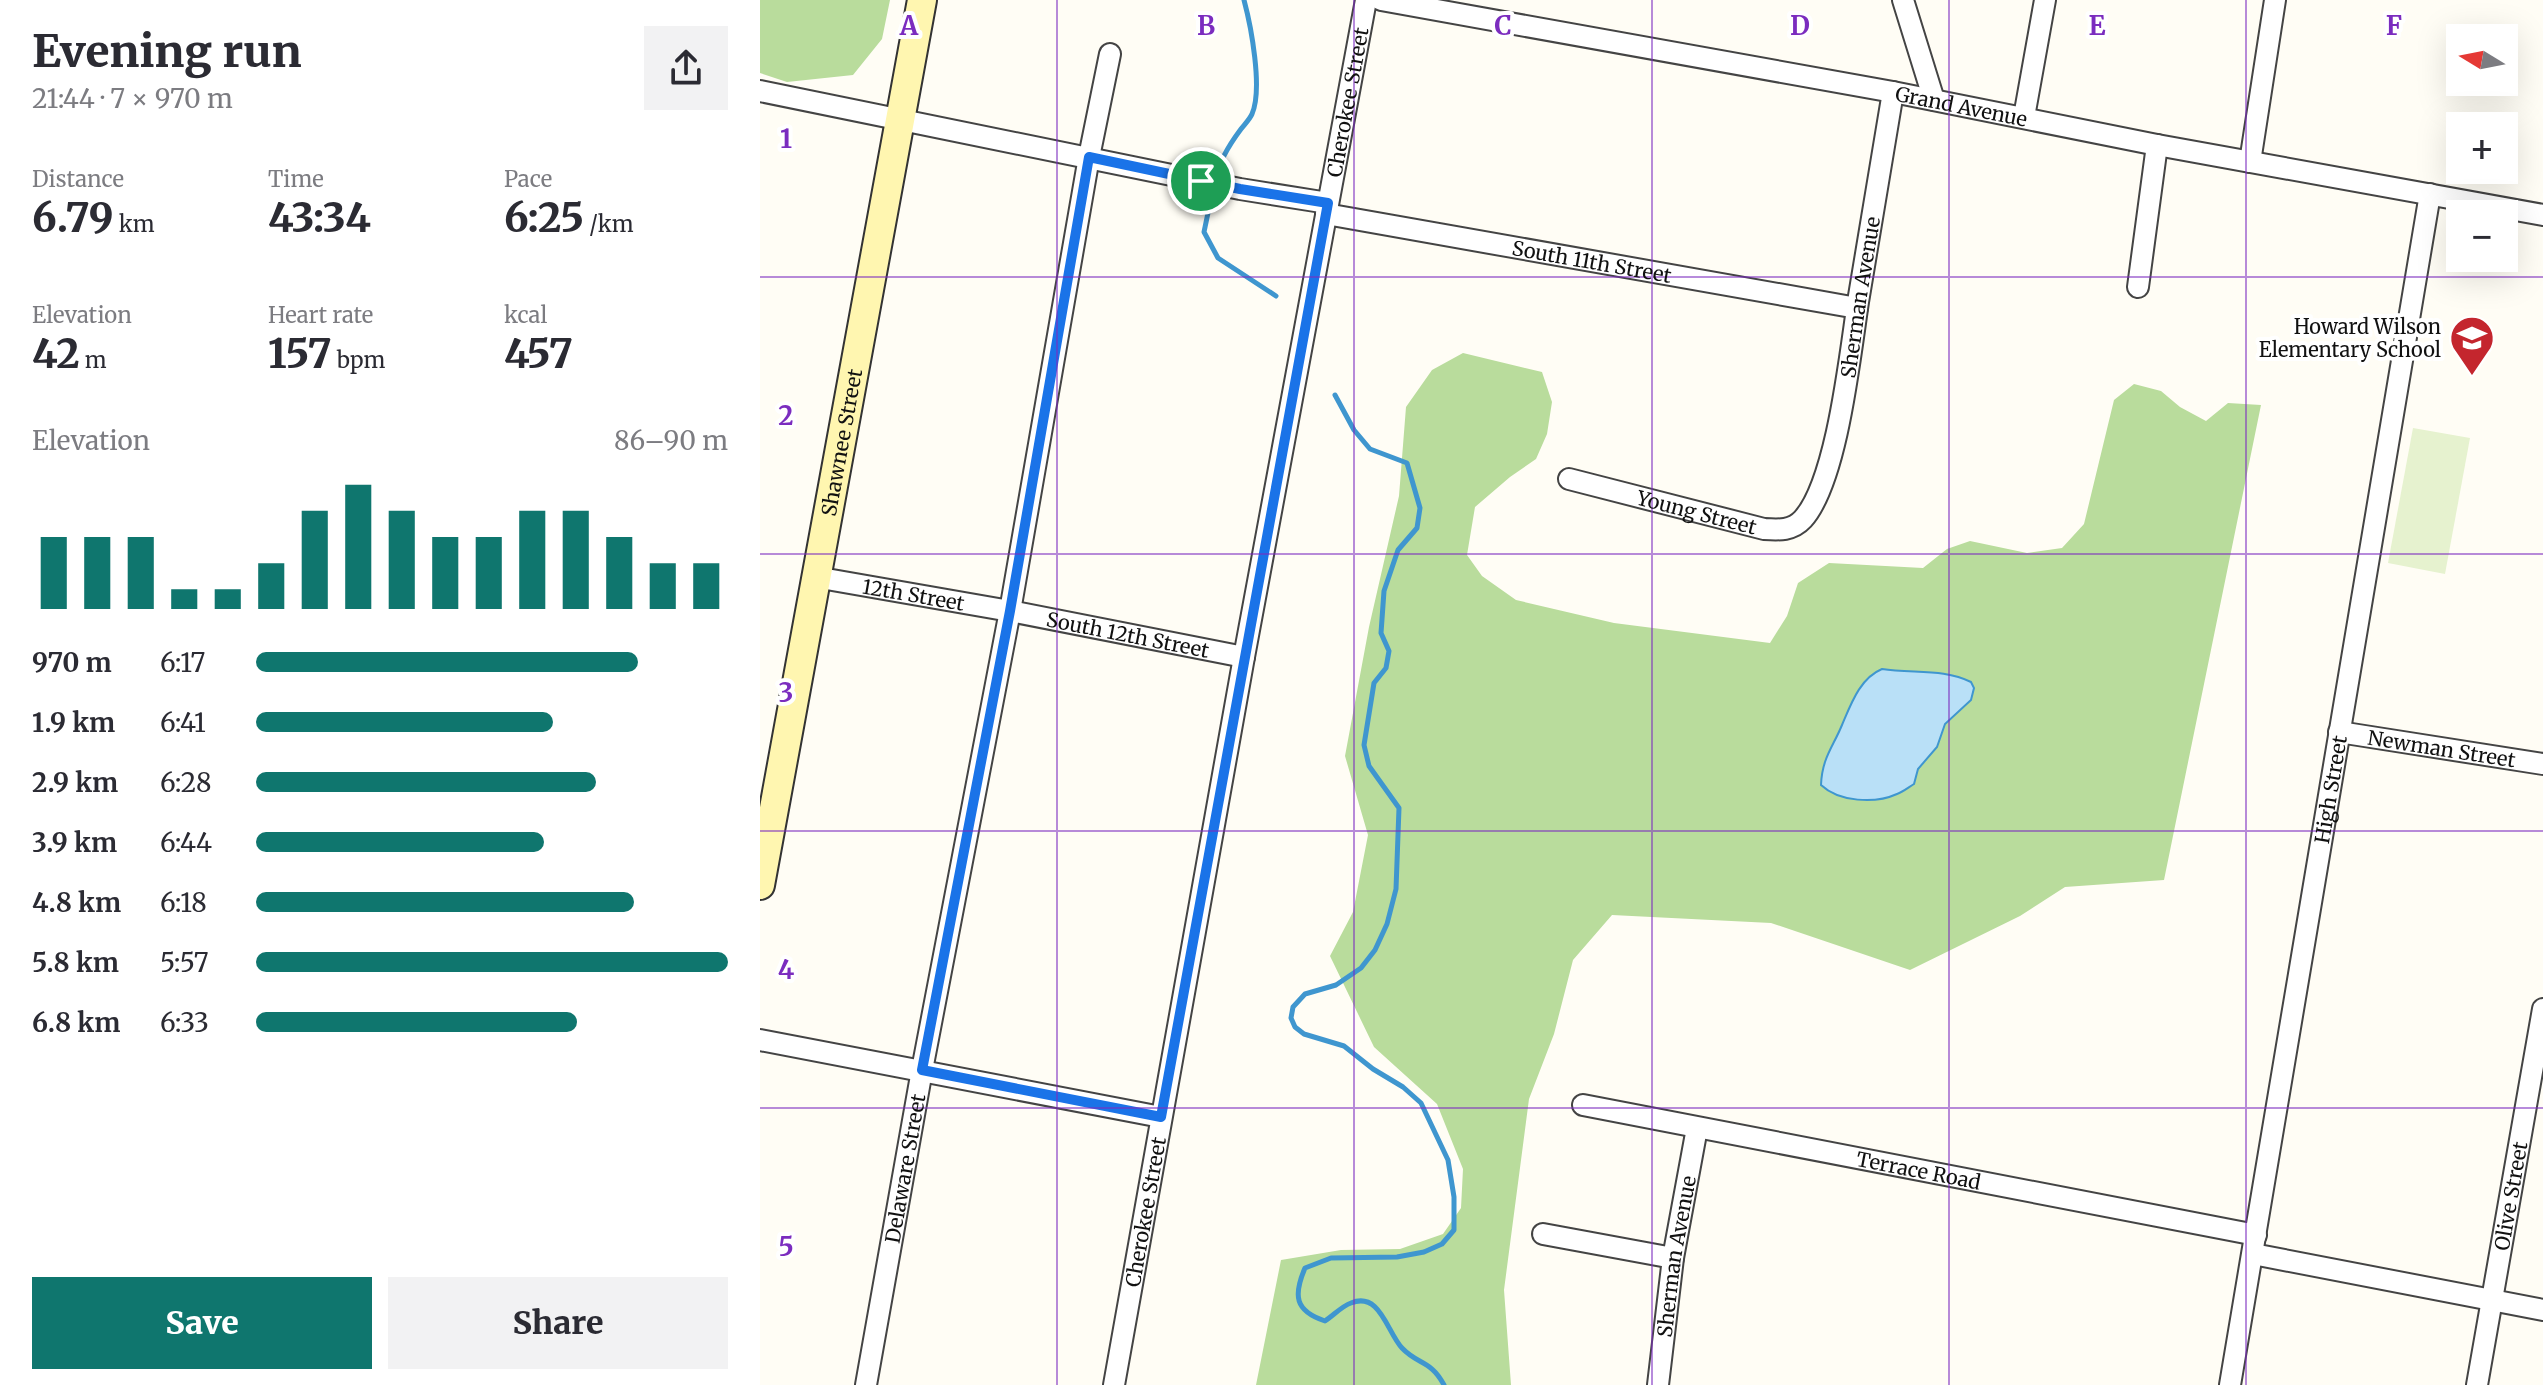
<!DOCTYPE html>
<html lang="en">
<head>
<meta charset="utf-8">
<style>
	:root { --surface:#fff; --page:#f2f2f3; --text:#2b2b33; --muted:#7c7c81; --accent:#0f766e }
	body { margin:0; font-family:Merriweather,serif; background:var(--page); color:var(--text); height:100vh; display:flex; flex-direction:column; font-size:30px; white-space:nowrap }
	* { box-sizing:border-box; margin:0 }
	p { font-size:26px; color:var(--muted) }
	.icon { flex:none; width:44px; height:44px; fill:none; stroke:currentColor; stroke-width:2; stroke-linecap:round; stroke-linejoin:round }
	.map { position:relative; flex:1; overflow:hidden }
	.side { display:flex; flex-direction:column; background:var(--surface); width:760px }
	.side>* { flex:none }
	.needle { width:52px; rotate:280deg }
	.controls { position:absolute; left:1686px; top:24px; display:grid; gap:16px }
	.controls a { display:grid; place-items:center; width:72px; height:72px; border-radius:0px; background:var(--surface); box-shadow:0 8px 32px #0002; font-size:40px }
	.pin { position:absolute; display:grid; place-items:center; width:68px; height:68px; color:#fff; margin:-34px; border:4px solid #fff; border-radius:50%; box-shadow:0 2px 8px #0007 }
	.round { display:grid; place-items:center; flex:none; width:84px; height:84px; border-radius:0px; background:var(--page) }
	.summary { display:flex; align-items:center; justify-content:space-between; height:136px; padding:0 32px }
	h1 { font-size:44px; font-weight:800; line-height:60px }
	.stats { display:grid; grid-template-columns:repeat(3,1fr); gap:12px; height:136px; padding:8px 32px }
	.stats div { display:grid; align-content:center }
	.stats b { font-size:40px; font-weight:800 }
	.stats small { font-size:22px; font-weight:400 }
	.stats p { font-size:22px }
	.chart { height:224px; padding:16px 32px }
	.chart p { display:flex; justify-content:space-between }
	.chart svg { width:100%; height:144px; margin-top:8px; stroke:var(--accent); stroke-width:6 }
	.action { display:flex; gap:16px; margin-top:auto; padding:16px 32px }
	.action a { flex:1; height:92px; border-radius:0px; background:var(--accent); color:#fff; font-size:32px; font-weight:800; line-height:92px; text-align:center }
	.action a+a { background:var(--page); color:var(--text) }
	ul { padding:0 32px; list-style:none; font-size:26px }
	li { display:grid; grid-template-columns:128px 96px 1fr; align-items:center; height:60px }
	li i { height:20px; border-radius:10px; background:var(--accent) }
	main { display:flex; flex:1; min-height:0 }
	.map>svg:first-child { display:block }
	.forest { fill:#b9dc9c }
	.pitch { fill:#e6f2cf }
	.water { fill:#b9e0f7; stroke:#3f96cf; stroke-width:2 }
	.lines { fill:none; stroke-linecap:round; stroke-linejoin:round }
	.stream { stroke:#3f96cf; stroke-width:5 }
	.street-casing { stroke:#444; stroke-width:24 }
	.secondary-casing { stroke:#333; stroke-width:32 }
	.street { stroke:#fff; stroke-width:20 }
	.secondary { stroke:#fff6b0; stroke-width:28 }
	.route-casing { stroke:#fff; stroke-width:16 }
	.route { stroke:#1a73e8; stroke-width:10 }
	.grid { fill:none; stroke:#7b2cbf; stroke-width:2; stroke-opacity:0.55 }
	.labels { text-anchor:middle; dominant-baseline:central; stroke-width:8; stroke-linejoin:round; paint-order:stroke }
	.street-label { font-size:20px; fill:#111; stroke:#fff }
	.poi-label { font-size:20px; fill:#111; stroke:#fff; text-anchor:end }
	.grid-label { font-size:26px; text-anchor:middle; font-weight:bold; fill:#7b2cbf; stroke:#fff; stroke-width:8; stroke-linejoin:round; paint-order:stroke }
</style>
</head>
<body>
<main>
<section class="side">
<div class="summary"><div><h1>Evening run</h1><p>21:44 · 7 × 970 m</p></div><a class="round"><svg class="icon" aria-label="share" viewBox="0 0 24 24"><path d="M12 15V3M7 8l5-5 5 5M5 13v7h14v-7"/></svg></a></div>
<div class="stats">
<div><p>Distance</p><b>6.79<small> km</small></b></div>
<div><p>Time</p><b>43:34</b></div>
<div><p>Pace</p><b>6:25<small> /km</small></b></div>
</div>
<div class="stats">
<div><p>Elevation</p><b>42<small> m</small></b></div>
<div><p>Heart rate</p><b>157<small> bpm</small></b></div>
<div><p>kcal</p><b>457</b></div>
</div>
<div class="chart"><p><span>Elevation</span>86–90 m</p>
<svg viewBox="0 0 160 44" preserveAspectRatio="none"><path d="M5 44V22M15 44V22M25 44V22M35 44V38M45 44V38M55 44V30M65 44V14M75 44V6M85 44V14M95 44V22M105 44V22M115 44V14M125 44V14M135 44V22M145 44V30M155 44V30"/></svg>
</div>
<ul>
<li><b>970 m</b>6:17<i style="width:81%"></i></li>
<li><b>1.9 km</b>6:41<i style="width:63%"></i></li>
<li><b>2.9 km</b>6:28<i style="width:72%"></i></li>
<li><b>3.9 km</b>6:44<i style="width:61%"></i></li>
<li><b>4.8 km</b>6:18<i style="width:80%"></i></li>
<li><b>5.8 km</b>5:57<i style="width:100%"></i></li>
<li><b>6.8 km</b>6:33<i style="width:68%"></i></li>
</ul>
<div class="action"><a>Save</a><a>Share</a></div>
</section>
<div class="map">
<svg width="1783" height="1385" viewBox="0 0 1783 1385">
	<rect width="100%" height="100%" fill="#fffdf5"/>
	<path class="forest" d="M0 0H130L122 39 93 75 27 82 0 73Z
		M703 353 782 372 792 402 787 434 776 459 750 477 715 507 707 555 722 576 756 600 854 623 1010 643 1027 616 1038 583 1069 563 1163 568 1187 549 1210 541 1267 553 1302 548 1324 524 1354 400 1374 384 1401 391 1420 407 1446 421 1468 403 1501 405 1404 880 1305 887 1260 916 1150 970 1011 923 852 915 813 960 794 1034 769 1099 744 1290 751 1385H496L521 1260 581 1250 640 1249 683 1234 701 1208 703 1169 677 1104 614 1047 570 956 593 912 608 835 585 756 609 627 639 496 646 407 672 370Z"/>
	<path class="pitch" d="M1653 428 1710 438 1685 574 1628 563Z"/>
	<path class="water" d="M1122 669C1152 674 1184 668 1211 682L1214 688 1211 700 1185 724 1177 747 1158 769 1154 784C1149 787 1143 792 1137 794 1115 804 1079 802 1061 785 1062 758 1073 747 1082 725 1091 704 1100 678 1122 669Z"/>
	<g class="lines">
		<path class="stream" d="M455 180C459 161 469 145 481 129 484 125 490 119 492 114 503 89 491 26 484 0
			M453 189 444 232 458 258 516 296
			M575 395 594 430 610 449 647 463 660 508 657 528 638 550 624 591 621 633 629 651 626 668 614 683 604 745 609 766 639 808 636 889 627 924 615 950 601 968 576 985 545 994 533 1007 531 1018 535 1027 544 1034 584 1046 613 1069 643 1087 661 1103 688 1160 694 1197V1230L682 1244 664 1252 637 1257 571 1258 545 1268C533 1296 535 1311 565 1321 574 1315 582 1306 591 1303 620 1291 627 1332 642 1348 658 1365 671 1360 684 1385"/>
		<g class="street-casing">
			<g id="street">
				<path id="s1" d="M621 0 1133 92 1397 145 1783 215"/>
				<path d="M1143 0 1174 100"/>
				<path d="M0 91 480 189 568 203"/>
				<path d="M1264 117 1285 0"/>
				<path d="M1490 162 1515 0"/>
				<path id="s2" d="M566 214 1097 308"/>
				<path d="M1378 287 1397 145"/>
				<path id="s3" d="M809 479 1004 529C1019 530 1032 531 1043 519 1077 481 1090 355 1098 302 1110 232 1121 162 1133 92"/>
				<path id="s4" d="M55 577 250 611 484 657"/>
				<path id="s5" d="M1579 732 1783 764"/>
				<path d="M0 1040 401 1117"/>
				<path id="s6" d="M823 1105 1496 1235"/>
				<path d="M783 1234 913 1258"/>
				<path d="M1493 1254 1783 1310"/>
				<path id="s7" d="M106 1385 162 1070 250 611 329 157 350 54"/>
				<path id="s8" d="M354 1385 484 657 606 0"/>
				<path id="s9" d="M898 1385 913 1258 937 1128"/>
				<path id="s10" d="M1470 1385 1670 194"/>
				<path id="s11" d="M1717 1385 1783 1009"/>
			</g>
		</g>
		<g class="secondary-casing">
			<g id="secondary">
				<path id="s12" d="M0 885 162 0"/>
			</g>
		</g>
		<use href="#street" class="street"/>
		<use href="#secondary" class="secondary"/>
	</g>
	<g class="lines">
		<g class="route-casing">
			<path id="route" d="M329 157 480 189 568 203 401 1117 162 1070 250 611Z"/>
		</g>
		<use href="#route" class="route"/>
	</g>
	<path class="grid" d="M297 0V1385M594 0V1385M892 0V1385M1189 0V1385M1486 0V1385M0 277H1783M0 554H1783M0 831H1783M0 1108H1783"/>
	<defs>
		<g id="school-pin" transform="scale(2.3)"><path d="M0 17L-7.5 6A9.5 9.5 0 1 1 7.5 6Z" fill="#c4262e" stroke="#fff"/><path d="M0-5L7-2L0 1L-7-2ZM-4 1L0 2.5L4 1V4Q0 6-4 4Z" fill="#fff"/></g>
	</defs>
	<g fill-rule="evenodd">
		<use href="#school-pin" x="1712" y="338"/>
	</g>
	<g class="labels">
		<g class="street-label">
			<text stroke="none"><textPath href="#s8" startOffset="1304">Cherokee Street</textPath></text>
			<text stroke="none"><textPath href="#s1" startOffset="590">Grand Avenue</textPath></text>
			<text stroke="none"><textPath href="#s2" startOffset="270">South 11th Street</textPath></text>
			<text stroke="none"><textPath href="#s3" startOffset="474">Sherman Avenue</textPath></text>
			<text stroke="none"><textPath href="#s12" startOffset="450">Shawnee Street</textPath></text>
			<text stroke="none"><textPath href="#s3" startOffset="132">Young Street</textPath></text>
			<text stroke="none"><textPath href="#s4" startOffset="100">12th Street</textPath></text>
			<text stroke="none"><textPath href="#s4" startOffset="318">South 12th Street</textPath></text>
			<text stroke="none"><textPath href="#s5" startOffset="104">Newman Street</textPath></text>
			<text stroke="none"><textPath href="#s10" startOffset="604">High Street</textPath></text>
			<text stroke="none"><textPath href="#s7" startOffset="220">Delaware Street</textPath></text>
			<text stroke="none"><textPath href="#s6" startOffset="342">Terrace Road</textPath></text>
			<text stroke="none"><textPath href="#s11" startOffset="192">Olive Street</textPath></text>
			<text stroke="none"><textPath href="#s8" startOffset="176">Cherokee Street</textPath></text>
			<text stroke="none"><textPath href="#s9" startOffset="130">Sherman Avenue</textPath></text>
		</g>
		<g class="poi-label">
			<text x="1681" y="326">Howard Wilson<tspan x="1681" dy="23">Elementary School</tspan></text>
		</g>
	</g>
	<g class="grid-label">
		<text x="149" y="35">A</text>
		<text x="446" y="35">B</text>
		<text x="743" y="35">C</text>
		<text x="1040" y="35">D</text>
		<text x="1337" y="35">E</text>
		<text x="1634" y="35">F</text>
		<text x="26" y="148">1</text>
		<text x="26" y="425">2</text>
		<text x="26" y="702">3</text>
		<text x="26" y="979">4</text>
		<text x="26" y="1256">5</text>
	</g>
</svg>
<div class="controls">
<a><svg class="needle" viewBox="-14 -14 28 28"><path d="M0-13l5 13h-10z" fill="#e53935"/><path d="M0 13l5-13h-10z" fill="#7c7c81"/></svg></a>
<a>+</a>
<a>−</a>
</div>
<div class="pin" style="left:441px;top:181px;background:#1e9e55"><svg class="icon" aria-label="arrive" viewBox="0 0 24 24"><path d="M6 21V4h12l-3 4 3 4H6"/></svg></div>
</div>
</main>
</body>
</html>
